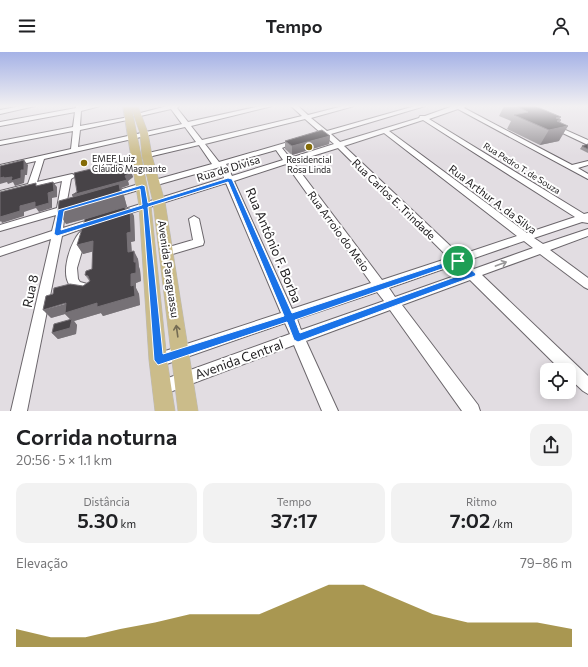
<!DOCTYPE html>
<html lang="pt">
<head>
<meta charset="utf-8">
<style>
	:root { --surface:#fff; --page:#f2f2f2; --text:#202124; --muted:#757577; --accent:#856c08 }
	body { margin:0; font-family:Commissioner,sans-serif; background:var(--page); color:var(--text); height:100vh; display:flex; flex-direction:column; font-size:15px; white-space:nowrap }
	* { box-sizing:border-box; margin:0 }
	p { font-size:13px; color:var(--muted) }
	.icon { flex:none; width:22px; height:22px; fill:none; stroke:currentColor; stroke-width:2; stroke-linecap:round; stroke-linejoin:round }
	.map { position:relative; height:359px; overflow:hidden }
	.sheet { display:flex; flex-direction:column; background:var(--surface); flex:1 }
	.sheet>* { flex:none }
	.buttons { position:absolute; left:540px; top:311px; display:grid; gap:8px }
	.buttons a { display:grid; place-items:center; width:36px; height:36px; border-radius:8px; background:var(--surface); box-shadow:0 2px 10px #0003; font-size:20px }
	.pin { position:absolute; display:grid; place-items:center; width:34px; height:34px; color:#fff; margin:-17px; border:2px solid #fff; border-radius:50%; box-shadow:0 1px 4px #0007 }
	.round { display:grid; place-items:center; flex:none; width:42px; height:42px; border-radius:12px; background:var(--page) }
	.summary { display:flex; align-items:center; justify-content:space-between; height:68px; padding:0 16px }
	h1 { font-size:22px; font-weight:600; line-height:30px }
	.figures { display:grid; grid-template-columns:repeat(3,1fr); gap:6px; height:68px; padding:4px 16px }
	.figures div { display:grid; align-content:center; border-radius:10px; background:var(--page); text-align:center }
	.figures b { font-size:20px; font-weight:600 }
	.figures small { font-size:11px; font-weight:400 }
	.figures p { font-size:11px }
	.chart { height:112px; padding:8px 16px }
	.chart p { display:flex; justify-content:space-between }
	.chart svg { width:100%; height:72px; margin-top:4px; fill:var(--accent); opacity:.7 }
	header { display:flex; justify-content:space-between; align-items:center; height:52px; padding:0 16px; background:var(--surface); font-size:18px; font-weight:600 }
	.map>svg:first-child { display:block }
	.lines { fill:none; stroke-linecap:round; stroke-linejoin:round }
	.minor-casing { stroke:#6c676c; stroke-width:2 }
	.major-casing { stroke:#bbbabb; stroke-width:1 }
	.minor { fill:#fff; fill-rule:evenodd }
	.major { fill:#cbbc8a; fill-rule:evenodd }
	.wall { fill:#949094 }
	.shaded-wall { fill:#767176 }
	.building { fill:#474347; stroke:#767176 }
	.oneway { stroke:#999899 }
	.oneway2 { stroke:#746b53 }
	.route { fill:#1a73e8; stroke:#fff; fill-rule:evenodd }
	.poi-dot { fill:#856c08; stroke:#fff; stroke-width:1.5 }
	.labels { text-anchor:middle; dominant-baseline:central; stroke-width:4; stroke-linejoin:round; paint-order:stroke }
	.far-poi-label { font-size:9px; fill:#1c1a1c; stroke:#fff; text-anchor:start }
	.far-street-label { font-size:9px; fill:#1c1a1c; stroke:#fff }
	.street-label { font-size:11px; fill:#1c1a1c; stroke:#fff }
	.near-street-label { font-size:13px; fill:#1c1a1c; stroke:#fff }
</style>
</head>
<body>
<header><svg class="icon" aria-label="menu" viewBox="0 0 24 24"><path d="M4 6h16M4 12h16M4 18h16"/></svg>Tempo<svg class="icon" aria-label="person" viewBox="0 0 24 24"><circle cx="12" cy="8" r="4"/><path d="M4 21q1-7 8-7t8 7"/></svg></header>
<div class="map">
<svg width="588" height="359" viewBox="0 0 588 359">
	<rect width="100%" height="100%" fill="#e2dde2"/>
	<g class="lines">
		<g class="minor-casing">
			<path id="minor" d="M21 54H35L0 62V58Z
				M76 54H100L81 59 80 74 129 65 132 67 80 78 78 95 182 72 171 57 136 65 133 63 167 54H179L177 56 188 70 260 54H272L191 74 202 88 302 64 291 54H298L308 63 343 54H354L311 66 327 79 415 54H425L331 82 340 90 419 66 420 64H425L453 54H466L464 56 572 113 588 109V113L578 116 588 122V127L458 57 429 67 584 162 588 161V171L582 170 534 186 543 192 588 177V184L550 198 588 226V237L584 235 540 202 482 223 588 324V342L583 339 569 326V318H561L470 228 402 253 478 353 480 359H462L390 258 306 289 338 359H322L294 293 162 343 157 340 154 335 157 330 290 282 285 271 158 315 153 313 151 308 153 303 281 261 226 131 121 164H115L113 162 115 160 224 126 220 115 157 133H151V129L212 112 199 93 144 106V102L196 90 185 75 44 107 37 130 72 122 76 124 71 127 66 154 70 157 65 160 63 176 95 166 100 169 98 171 62 184 27 359H11L51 187 0 204V196L52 179 56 163 0 179V173L57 156 62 129 0 145V139L28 132 36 109 0 117V113L71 97 73 79 0 93V89L73 75 75 60 0 74V70L76 56ZM305 67 321 81 318 83 319 84H325L334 92 290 106 282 96 289 93 285 91 219 110 205 92ZM423 68 575 165 527 181 389 79ZM384 81 517 184 460 203 344 94ZM338 96 449 206 382 228 293 110ZM276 98 283 108 232 124 226 112ZM286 112 371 231 292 257 234 129ZM524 189 533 196 474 217 466 209ZM455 213 463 221 395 245 389 236ZM377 240 384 249 301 278 297 267Z
				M552 72 588 88V93L550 75 549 74Z
				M137 106H140V110L109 117 105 115 106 113Z
				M142 131 145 132V136L109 147 105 144 106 142Z
				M194 164 199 167 204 190 203 193 166 204 162 203 161 200 162 197 193 188 189 167Z
				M82 179 87 182 77 216 78 227 80 230 91 233 93 236 91 239C87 241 84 240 79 239 52 233 74 181 82 179Z"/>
		</g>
		<g class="major-casing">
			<path id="major" d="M123 54H138L148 81 152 104 165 150 198 359H178L153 150 142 104 140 81 132 58 151 154 167 308 175 359H155L149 308 139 154Z"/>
		</g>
		<use href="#minor" class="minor"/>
		<use href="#major" class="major"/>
	</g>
	<path class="wall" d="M504 54H535L561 68 560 70 559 89 540 93 507 77 511 69 499 64Z
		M330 84 329 92 292 103 285 97V89Z
		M588 92V101L580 97 582 94Z
		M124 118 132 122 133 125 128 129 129 133 121 136 124 144 127 155 125 156 126 157 134 164 135 189 131 190 132 199 138 207 139 215 140 218 141 229 136 231V236L139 242 140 253 103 264 101 261 74 269 77 273 76 282 58 287 52 281 70 267 65 262 51 266 83 234 90 230 85 223 92 217 93 199 83 202 77 193 104 162 66 172 73 145Z"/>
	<path class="shaded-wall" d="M561 65 558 69 561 68 556 76 568 74 559 89 540 93 556 66Z
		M330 84 329 92 292 103V94Z
		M24 108 28 113 27 123H25L24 131 15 134 13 130 8 132 7 130 0 132V126L21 118Z
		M130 117 133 125 128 129 129 133 121 136 124 144 127 155 66 172 58 160 75 149 72 143 125 124Z
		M53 130 57 135V145L52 146V156L39 160 36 156 24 160V164L2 171 1 169 0 170V165L20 154 48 141Z
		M130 156 134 164 135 189 131 190 132 209 128 200 127 181Z
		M93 189 99 198 83 202 77 193Z
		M134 199 138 207 139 215 140 218 141 229 136 231V236L139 242 140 253 103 264 101 261 74 269 77 273 76 282 58 287 52 281 72 269 65 262 51 266 43 258 131 234V222L134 210Z"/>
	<path class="building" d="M516 54H535L561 65 556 66 561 68 557 69 568 74 549 78 514 63 528 60Z
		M322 78 330 84 292 94 285 89Z
		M588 92V97L582 94Z
		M24 108V118H21V126L11 129 12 125 4 126V125L0 126V114Z
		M121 110 124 118 130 117 131 120 125 124 127 128 72 143 77 140 74 121Z
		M53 130 54 139 48 141 49 151 35 155V150L20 154V159L0 165V140L36 131V134Z
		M119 132 121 143 58 160 59 149Z
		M125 155V157L130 156 131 180 127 181 128 200 134 199V210H136V221L131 222V234L134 233 135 244 97 255V251L65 261 66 251 43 258 46 244 53 242 54 236 70 232 83 234 90 229 88 224 85 223 86 219 92 217 93 189 77 193 85 167Z
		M72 267 70 276 52 281 54 272Z"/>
	<defs><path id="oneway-shaft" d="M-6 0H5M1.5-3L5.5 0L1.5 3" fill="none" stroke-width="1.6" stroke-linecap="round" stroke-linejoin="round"/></defs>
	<use class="oneway" href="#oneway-shaft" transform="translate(501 212) rotate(-20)"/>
	<use class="oneway2" href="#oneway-shaft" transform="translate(177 279) rotate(-98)"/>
	<linearGradient id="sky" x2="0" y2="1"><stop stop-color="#a5b2e6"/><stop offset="0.52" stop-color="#f2f0f2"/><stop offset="1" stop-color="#f2f0f2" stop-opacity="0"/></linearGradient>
	<rect width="588" height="104" fill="url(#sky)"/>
	<path class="route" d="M228 126 232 127 292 261 458 206 476 222 475 224 298 290 294 288 287 270 158 313 154 308 143 157 57 184 54 182 58 158 142 133 145 134 148 151ZM228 130 284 264 163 302 148 155ZM140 137 142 153 61 178 64 159ZM456 212 466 221 300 281 295 268Z"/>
	<g class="poi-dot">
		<circle cx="309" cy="95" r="4"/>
		<circle cx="84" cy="111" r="4"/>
	</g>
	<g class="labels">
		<g class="far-poi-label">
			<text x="92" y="106">EMEF Luiz<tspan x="92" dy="10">Cláudio Magnante</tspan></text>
			<text x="309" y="107" text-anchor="middle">Residencial<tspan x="309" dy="10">Rosa Linda</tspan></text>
		</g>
		<g class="far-street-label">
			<text transform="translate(522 116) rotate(32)">Rua Pedro T. de Souza</text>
		</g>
		<g class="street-label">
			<text transform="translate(228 116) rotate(-17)">Rua da Divisa</text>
			<text transform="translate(394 147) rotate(44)">Rua Carlos E. Trindade</text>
			<text transform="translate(493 147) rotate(37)">Rua Arthur A. da Silva</text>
			<text transform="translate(339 179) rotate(54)">Rua Arroio do Meio</text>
			<text transform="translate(169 217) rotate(82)">Avenida Paraguassu</text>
		</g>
		<g class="near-street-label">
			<text transform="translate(274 193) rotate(67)">Rua Antônio F. Borba</text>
			<text transform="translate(30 239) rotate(-78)">Rua 8</text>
			<text transform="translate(239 307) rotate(-20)">Avenida Central</text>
		</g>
	</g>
</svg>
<div class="buttons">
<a><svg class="icon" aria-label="locate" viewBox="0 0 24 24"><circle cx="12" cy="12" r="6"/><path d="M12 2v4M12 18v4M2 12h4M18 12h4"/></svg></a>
</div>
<div class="pin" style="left:458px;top:209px;background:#1e9e55"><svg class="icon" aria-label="arrive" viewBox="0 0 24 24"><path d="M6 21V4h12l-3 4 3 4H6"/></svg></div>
</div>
<section class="sheet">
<div class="summary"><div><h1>Corrida noturna</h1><p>20:56 · 5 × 1.1 km</p></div><a class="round"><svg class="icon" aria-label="share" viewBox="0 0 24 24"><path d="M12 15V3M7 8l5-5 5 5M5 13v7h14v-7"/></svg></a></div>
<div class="figures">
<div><p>Distância</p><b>5.30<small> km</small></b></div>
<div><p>Tempo</p><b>37:17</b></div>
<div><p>Ritmo</p><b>7:02<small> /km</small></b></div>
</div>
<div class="chart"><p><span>Elevação</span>79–86 m</p>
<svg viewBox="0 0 160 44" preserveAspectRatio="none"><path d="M0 44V33L10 38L20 38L30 33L40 29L50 24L60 24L70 24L80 15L90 6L100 6L110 15L120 24L130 29L140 29L150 29L160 33V44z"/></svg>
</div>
</section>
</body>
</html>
